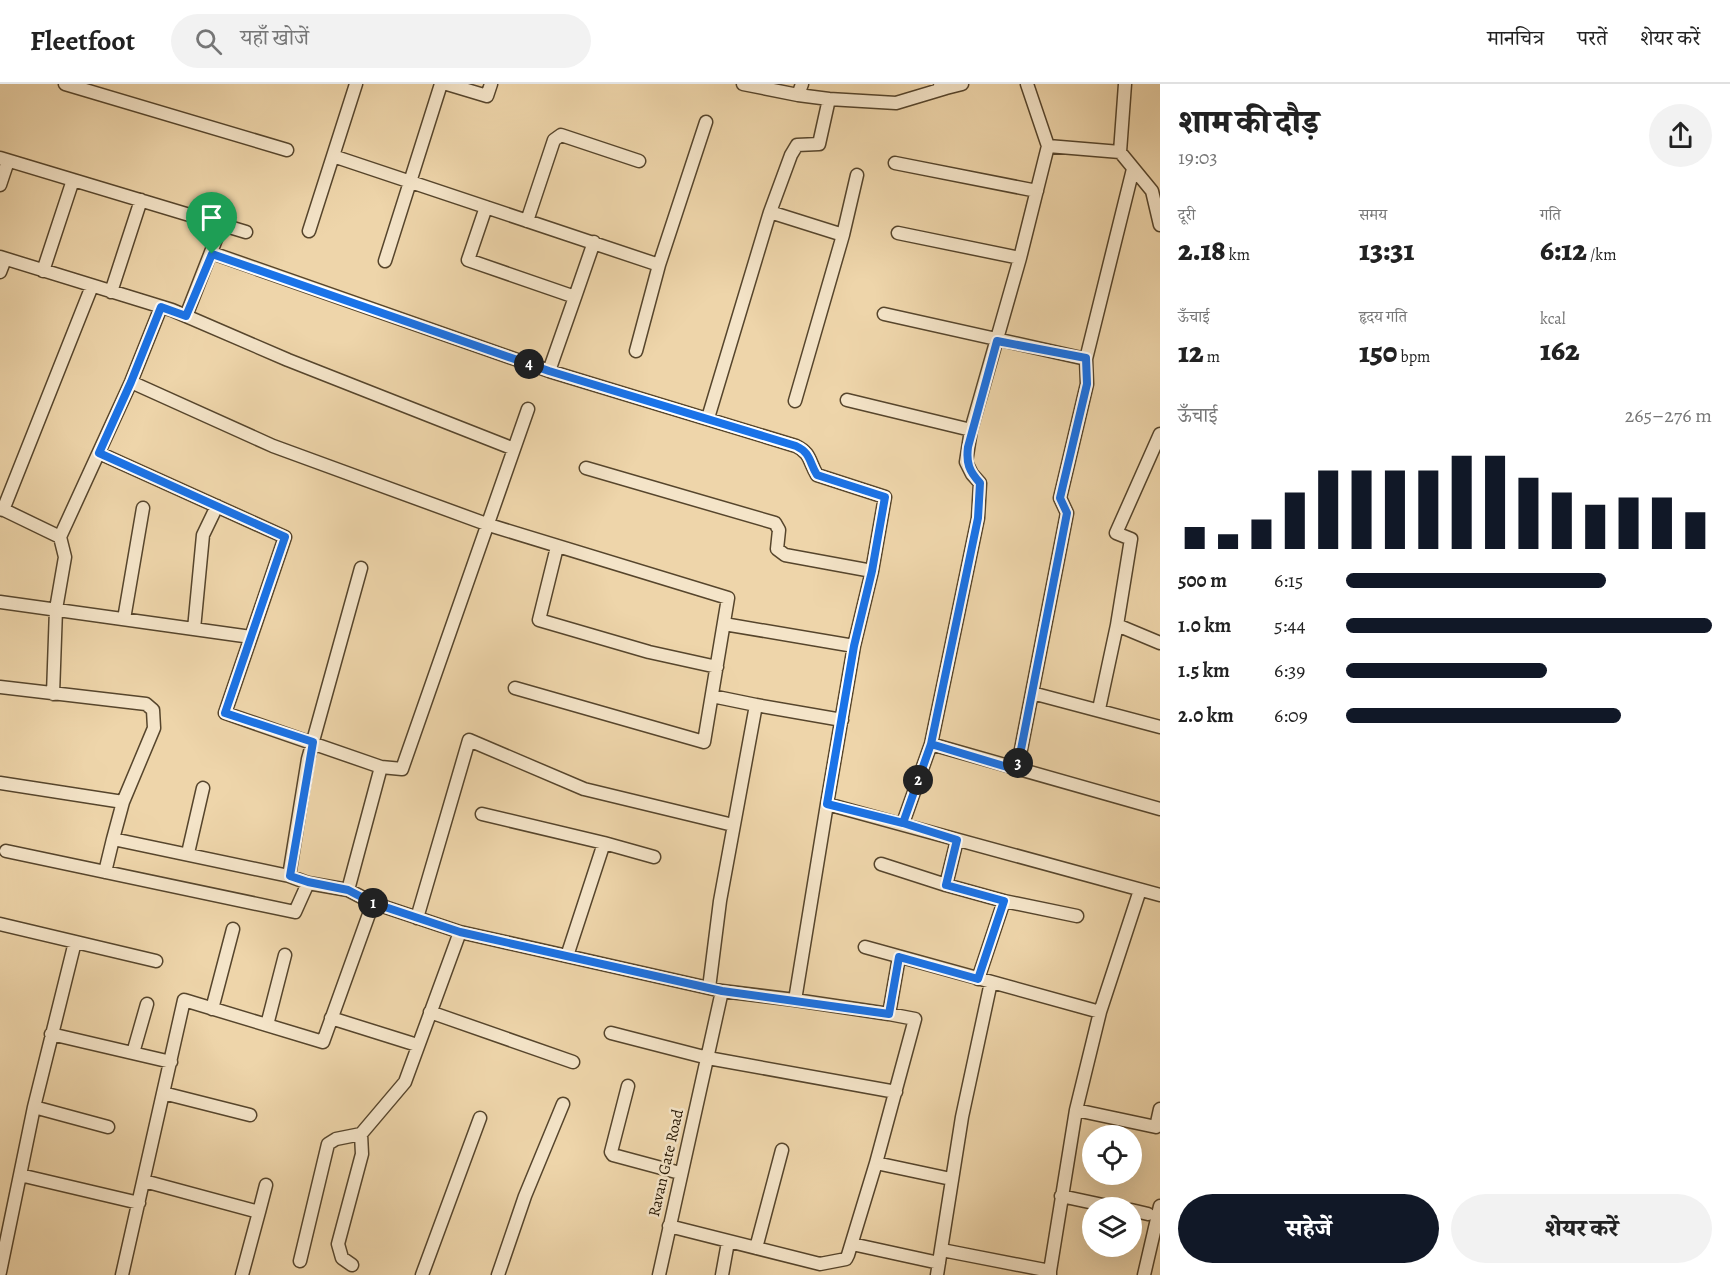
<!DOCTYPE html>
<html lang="hi">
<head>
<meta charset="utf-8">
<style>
	:root { --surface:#fff; --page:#f2f2f2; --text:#222; --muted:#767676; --line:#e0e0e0; --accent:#111827 }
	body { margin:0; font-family:Alegreya,"Noto Serif Devanagari",serif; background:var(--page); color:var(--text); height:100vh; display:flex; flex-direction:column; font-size:22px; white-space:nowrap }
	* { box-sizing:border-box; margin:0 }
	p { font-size:20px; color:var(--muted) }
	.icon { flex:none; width:33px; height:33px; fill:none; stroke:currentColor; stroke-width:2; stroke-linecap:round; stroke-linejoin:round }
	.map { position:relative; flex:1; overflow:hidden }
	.side { display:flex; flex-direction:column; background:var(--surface); width:570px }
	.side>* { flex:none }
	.fabs { position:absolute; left:1082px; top:1041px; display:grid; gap:12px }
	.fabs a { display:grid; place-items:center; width:60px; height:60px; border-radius:50%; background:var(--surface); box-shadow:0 6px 24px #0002; font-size:30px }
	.pin { position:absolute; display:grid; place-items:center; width:51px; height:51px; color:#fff; margin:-62px -26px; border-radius:50% 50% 50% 0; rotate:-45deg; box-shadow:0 0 6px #0007 }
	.pin .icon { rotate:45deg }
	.km { position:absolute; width:30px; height:30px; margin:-15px; border-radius:50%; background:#222; color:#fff; font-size:16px; line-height:30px; text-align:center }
	.round { display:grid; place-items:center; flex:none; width:63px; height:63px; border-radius:32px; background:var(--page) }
	.headline { display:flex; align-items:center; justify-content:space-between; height:102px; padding:0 18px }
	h1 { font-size:33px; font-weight:800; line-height:45px }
	.stats { display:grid; grid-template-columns:repeat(3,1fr); gap:9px; height:102px; padding:6px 18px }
	.stats div { display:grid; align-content:center }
	.stats b { font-size:30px; font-weight:800 }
	.stats small { font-size:16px; font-weight:400 }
	.stats p { font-size:16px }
	.chart { height:168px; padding:12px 18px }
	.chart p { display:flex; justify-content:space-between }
	.chart svg { width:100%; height:108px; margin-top:6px; stroke:var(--accent); stroke-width:6 }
	.cta { display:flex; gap:12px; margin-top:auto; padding:12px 18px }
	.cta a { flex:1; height:69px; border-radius:36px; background:var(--accent); color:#fff; font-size:24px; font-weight:800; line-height:69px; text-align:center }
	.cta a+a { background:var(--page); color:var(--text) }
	ul { padding:0 18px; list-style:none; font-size:20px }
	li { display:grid; grid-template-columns:96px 72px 1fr; align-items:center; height:45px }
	li i { height:15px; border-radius:8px; background:var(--accent) }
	header { display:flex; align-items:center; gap:36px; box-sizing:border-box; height:84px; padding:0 30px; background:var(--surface); border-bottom:2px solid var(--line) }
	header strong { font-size:28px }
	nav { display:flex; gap:33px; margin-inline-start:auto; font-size:21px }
	.search { width:420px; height:54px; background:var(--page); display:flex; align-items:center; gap:15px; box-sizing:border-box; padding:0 21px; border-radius:33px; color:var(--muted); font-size:22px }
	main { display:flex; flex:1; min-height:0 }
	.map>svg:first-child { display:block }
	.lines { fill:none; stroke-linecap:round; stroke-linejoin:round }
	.minor-casing { stroke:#56452c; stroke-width:15 }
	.minor { stroke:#f4e4c8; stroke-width:12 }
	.route-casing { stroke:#fff; stroke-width:12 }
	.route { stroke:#1a73e8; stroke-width:8 }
	.labels { text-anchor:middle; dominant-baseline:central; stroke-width:5; stroke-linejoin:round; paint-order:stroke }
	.street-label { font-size:16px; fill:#241502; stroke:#f4e4c8 }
</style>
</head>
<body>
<header>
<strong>Fleetfoot</strong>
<div class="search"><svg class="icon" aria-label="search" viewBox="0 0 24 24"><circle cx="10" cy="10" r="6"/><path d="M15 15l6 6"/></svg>यहाँ खोजें</div>
<nav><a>मानचित्र</a><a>परतें</a><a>शेयर करें</a></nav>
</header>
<main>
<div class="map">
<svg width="1160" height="1191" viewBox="0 0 1160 1191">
	<rect width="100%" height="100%" fill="#eed5aa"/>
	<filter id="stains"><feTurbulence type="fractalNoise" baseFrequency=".00333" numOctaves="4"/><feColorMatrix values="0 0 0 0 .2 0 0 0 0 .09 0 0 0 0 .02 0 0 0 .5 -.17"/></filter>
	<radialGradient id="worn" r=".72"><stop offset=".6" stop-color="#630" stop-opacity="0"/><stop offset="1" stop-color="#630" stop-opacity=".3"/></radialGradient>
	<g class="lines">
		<g class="minor-casing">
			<path id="minor" d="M65 0 287 66
				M447 0 487 12 491 0
				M743 0 798 11 802 0
				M1125 0 1120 68 1152 107 1160 141
				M940 2 946 4 962 0
				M829 15 896 19 946 4
				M1048 62 1120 68
				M333 72 659 181 636 267
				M0 74 246 148
				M895 79 1037 107
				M0 101 8 77
				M486 123 468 176 575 213 594 158
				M770 128 843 151
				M527 137 554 56 561 51 639 77
				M309 147 356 0
				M898 149 1020 174
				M212 169 549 287 796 362C811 369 809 378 817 391L885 413 872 487 854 562 827 720
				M0 173 172 226 288 276 514 365
				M385 177 441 0
				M659 181 706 38
				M43 187 73 96
				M0 188 5 175
				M111 208 141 116
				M884 230 1086 275
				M186 232 222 140
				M549 287 575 213
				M131 298 273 362 489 441 728 514 704 658 515 604
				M847 316 971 346
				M795 317 843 151 857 91
				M708 334 770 128 791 71 797 61 819 60 829 15 798 11
				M586 384 775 439 779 446 777 465 785 471 872 487
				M0 424 60 453 131 298 161 223
				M3 426 92 202
				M557 463 539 536 649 568 717 583
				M0 518 251 553 285 453 99 369
				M124 535 143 424
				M724 540 854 562
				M1117 541 1131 455 1116 449 1160 350
				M194 545 203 451 217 422
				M251 553 225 629 381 683
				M0 603 146 620 153 626 154 644 123 718 0 699
				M1032 609 1160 643
				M53 610 56 525 65 473 60 453
				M712 612 756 621
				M1099 625 1117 541 1160 559
				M931 660 1160 725
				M1017 686 1067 429 1060 414 1087 300 1086 275 1133 85
				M123 718 113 755 289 792 308 675 361 484
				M482 730 604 759
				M903 739 931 660 978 434 980 399 972 390 966 378 971 346 1020 174 1048 62 1027 0
				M6 767 295 828 308 799
				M188 769 203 704
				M881 780 946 801 1004 817 978 895
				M105 788 113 755
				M946 801 957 756
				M348 806 381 683 402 685 528 325
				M1004 817 1077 832
				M373 819 460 848
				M417 834 469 656 584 705 733 741
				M0 840 156 877
				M865 863 1100 928
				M567 872 604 759 654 773
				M709 904 720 817 756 621 842 636
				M722 907 795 916 827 720 1160 811
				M795 916 889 930 899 873
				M212 925 233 845
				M430 928 573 978
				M889 930 915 935 876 1079 951 1095
				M331 934 417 961
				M267 941 285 871
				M611 949 708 974 896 1008
				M51 950 171 978
				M133 969 147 920
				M628 1002 611 1068 613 1071 680 1089
				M163 1009 250 1031
				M34 1023 75 858
				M1076 1026 1156 1043 1160 1025
				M20 1091 139 1119
				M144 1097 259 1128 242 1191
				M1061 1112 1117 1124
				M1131 1126 1148 1130
				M259 1128 266 1101
				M669 1142 820 1180 846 1175 848 1171 876 1079
				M852 1160 939 1179
				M756 1164 782 1066
				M942 1166 1050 1187V1191
				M300 1177 328 1060 336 1055 361 1050 405 998 460 848 722 907 659 1191
				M352 1181 342 1174 338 1160 362 1070 361 1050
				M1050 1187 1076 1026 1100 928 1140 806
				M0 1188 34 1023 108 1043
				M122 1191 184 916 323 958 373 819 348 806 308 799 289 792
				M422 1191 480 1034
				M498 1191 525 1112 563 1020
				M722 1191 728 1158
				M937 1191 962 1033 991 898
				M1144 1191 1160 1122"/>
		</g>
		<use href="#minor" class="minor"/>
	</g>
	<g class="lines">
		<g class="route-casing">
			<path id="route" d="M212 170 186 232 161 223 131 298 99 369 285 453 225 629 313 658 290 792 308 798 348 806 373 819 460 848 722 907 889 930 899 873 978 895 1004 817 946 801 957 756 903 739 931 660 978 434 980 399C969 387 966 379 968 363L997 257 1086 274 1087 300 1060 414 1067 429 1017 686 931 660 903 739 827 720 854 562 872 487 885 413 817 391C809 378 811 369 796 362L549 287 212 170"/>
		</g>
		<use href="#route" class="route"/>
	</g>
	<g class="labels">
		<g class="street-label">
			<text transform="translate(666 1079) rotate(-77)">Ravan Gate Road</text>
		</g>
	</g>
	<rect width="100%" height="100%" filter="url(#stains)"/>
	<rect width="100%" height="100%" fill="url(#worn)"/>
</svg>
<div class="fabs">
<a><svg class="icon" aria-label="locate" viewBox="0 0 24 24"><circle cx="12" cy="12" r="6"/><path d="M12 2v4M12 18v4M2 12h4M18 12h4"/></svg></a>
<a><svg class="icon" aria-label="layers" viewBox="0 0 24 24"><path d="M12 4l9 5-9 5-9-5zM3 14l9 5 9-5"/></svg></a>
</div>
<div class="pin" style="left:212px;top:170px;background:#1e9e55"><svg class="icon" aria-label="arrive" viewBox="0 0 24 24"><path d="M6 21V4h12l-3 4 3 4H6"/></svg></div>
<b class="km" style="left:373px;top:819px">1</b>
<b class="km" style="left:918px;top:696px">2</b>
<b class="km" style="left:1018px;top:679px">3</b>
<b class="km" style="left:529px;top:280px">4</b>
</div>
<section class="side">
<div class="headline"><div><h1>शाम की दौड़</h1><p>19:03</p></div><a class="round"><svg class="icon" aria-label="share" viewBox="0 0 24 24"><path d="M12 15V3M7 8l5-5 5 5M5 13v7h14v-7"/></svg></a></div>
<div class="stats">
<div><p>दूरी</p><b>2.18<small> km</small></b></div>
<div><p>समय</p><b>13:31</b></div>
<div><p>गति</p><b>6:12<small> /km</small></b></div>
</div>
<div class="stats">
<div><p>ऊँचाई</p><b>12<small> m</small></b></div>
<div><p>हृदय गति</p><b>150<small> bpm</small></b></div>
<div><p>kcal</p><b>162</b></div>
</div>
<div class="chart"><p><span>ऊँचाई</span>265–276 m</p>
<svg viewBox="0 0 160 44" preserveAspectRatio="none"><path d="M5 44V35M15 44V38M25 44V32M35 44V21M45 44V12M55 44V12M65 44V12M75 44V12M85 44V6M95 44V6M105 44V15M115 44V21M125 44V26M135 44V23M145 44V23M155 44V29"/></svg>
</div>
<ul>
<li><b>500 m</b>6:15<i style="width:71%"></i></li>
<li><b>1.0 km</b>5:44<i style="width:100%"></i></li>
<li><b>1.5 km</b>6:39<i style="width:55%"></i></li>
<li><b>2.0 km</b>6:09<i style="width:75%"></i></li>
</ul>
<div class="cta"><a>सहेजें</a><a>शेयर करें</a></div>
</section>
</main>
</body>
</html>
